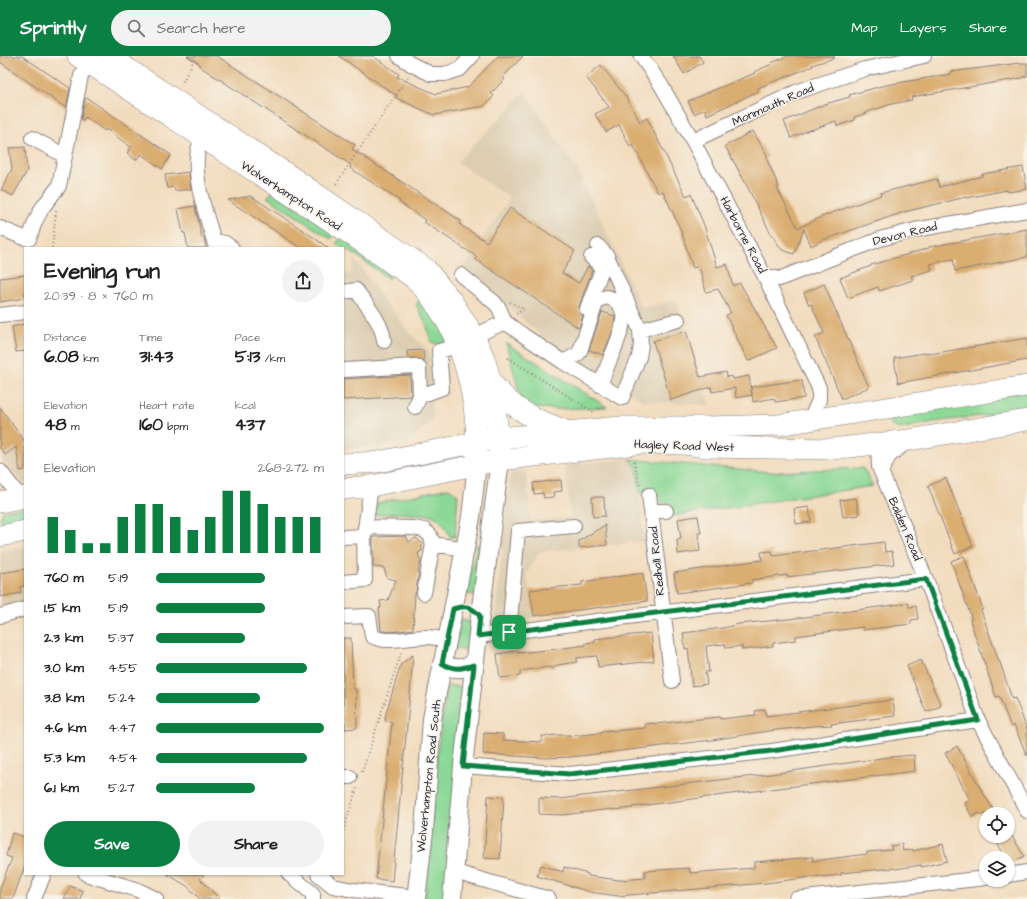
<!DOCTYPE html>
<html lang="en">
<head>
<meta charset="utf-8">
<style>
	:root { --surface:#fff; --page:#f2f2f2; --text:#222; --muted:#767676; --accent:#0b8043 }
	body { margin:0; font-family:"Architects Daughter",sans-serif; background:var(--page); color:var(--text); height:100vh; display:flex; flex-direction:column; font-size:15px; white-space:nowrap }
	* { box-sizing:border-box; margin:0 }
	p { font-size:13px; color:var(--muted) }
	.icon { flex:none; width:22px; height:22px; fill:none; stroke:currentColor; stroke-width:2; stroke-linecap:round; stroke-linejoin:round }
	.map { position:relative; flex:1; overflow:hidden }
	.details { position:absolute; left:24px; top:191px; width:320px; height:628px; display:flex; flex-direction:column; background:var(--surface); border-radius:0px; box-shadow:0 1px 3px #0004 }
	.details>* { flex:none }
	.buttons { position:absolute; left:979px; top:751px; display:grid; gap:8px }
	.buttons a { display:grid; place-items:center; width:36px; height:36px; border-radius:50%; background:var(--surface); box-shadow:0 1px 3px #0004; font-size:20px }
	.pin { position:absolute; display:grid; place-items:center; width:34px; height:34px; color:#fff; margin:-17px; border-radius:8px; box-shadow:0 2px 6px #0006 }
	.round { display:grid; place-items:center; flex:none; width:42px; height:42px; border-radius:21px; background:var(--page) }
	.head { display:flex; align-items:center; justify-content:space-between; height:68px; padding:0 20px }
	h1 { font-size:22px; font-weight:700; line-height:30px }
	.stats { display:grid; grid-template-columns:repeat(3,1fr); gap:6px; height:68px; padding:4px 20px }
	.stats div { display:grid; align-content:center }
	.stats b { font-size:17px; font-weight:700 }
	.stats small { font-size:11px; font-weight:400 }
	.stats p { font-size:11px }
	.chart { height:112px; padding:8px 20px }
	.chart p { display:flex; justify-content:space-between }
	.chart svg { width:100%; height:72px; margin-top:4px; stroke:var(--accent); stroke-width:6 }
	.cta { display:flex; gap:8px; margin-top:auto; padding:8px 20px }
	.cta a { flex:1; height:46px; border-radius:24px; background:var(--accent); color:#fff; font-size:16px; font-weight:700; line-height:46px; text-align:center }
	.cta a+a { background:var(--page); color:var(--text) }
	ul { padding:0 20px; list-style:none; font-size:13px }
	li { display:grid; grid-template-columns:64px 48px 1fr; align-items:center; height:30px }
	li i { height:10px; border-radius:5px; background:var(--accent) }
	header { display:flex; align-items:center; gap:24px; box-sizing:border-box; height:56px; padding:0 20px; background:var(--accent); color:#fff }
	header strong { font-size:19px }
	nav { display:flex; gap:22px; margin-inline-start:auto; font-size:14px }
	.search { width:280px; height:36px; background:var(--page); display:flex; align-items:center; gap:10px; box-sizing:border-box; padding:0 14px; border-radius:22px; color:var(--muted); font-size:15px }
	.map>svg:first-child { display:block }
	.built { fill:#ddceb2 }
	.green { fill:#8bd896; stroke:#567d68 }
	.building { fill:#daad71 }
	.lines { fill:none; stroke-linecap:round; stroke-linejoin:round }
	.minor-casing { stroke:#8a7f7c; stroke-width:16 }
	.major-casing { stroke:#8a7f7c; stroke-width:20 }
	.highway-casing { stroke:#8a7f7c; stroke-width:22 }
	.path { stroke:#8a7f7c; stroke-width:2; stroke-dasharray:1 3; stroke-linecap:butt }
	.minor { stroke:#fff; stroke-width:14 }
	.major { stroke:#fff; stroke-width:18 }
	.highway { stroke:#fff; stroke-width:21 }
	.route-casing { stroke:#fff; stroke-width:8 }
	.route { stroke:#0b8043; stroke-width:5 }
	.labels { text-anchor:middle; dominant-baseline:central; stroke-width:3; stroke-linejoin:round; paint-order:stroke }
	.street-label { font-size:12px; fill:#22223b; stroke:#f7f3e8 }
</style>
</head>
<body>
<header>
<strong>Sprintly</strong>
<div class="search"><svg class="icon" aria-label="search" viewBox="0 0 24 24"><circle cx="10" cy="10" r="6"/><path d="M15 15l6 6"/></svg>Search here</div>
<nav><a>Map</a><a>Layers</a><a>Share</a></nav>
</header>
<div class="map">
<svg width="1027" height="843" viewBox="0 0 1027 843">
	<rect width="100%" height="100%" fill="#f7f3e8"/>
	<filter id="ink" filterUnits="userSpaceOnUse"><feTurbulence type="fractalNoise" baseFrequency=".025" numOctaves="2"/><feDisplacementMap in="SourceGraphic" scale="8" xChannelSelector="R" yChannelSelector="G"/><feConvolveMatrix kernelMatrix="1 2 1 2 8 2 1 2 1" color-interpolation-filters="sRGB"/></filter>
	<filter id="wash" filterUnits="userSpaceOnUse"><feTurbulence type="fractalNoise" baseFrequency=".012" numOctaves="4" result="noise"/><feDisplacementMap in="SourceGraphic" scale="16" xChannelSelector="R" yChannelSelector="G"/><feGaussianBlur stdDeviation="0.9" result="paint"/><feColorMatrix in="noise" values="0 0 0 0 0 0 0 0 0 0 0 0 0 0 0 0 0 1.4 0 .05"/><feComposite in="paint" operator="in"/></filter>
	<g filter="url(#wash)">
		<rect width="100%" height="100%" fill="#f2dcbe"/>
		<path class="built" d="M525 36 577 114 642 252 676 244 710 349 643 345 539 278 463 212 510 142 457 106Z
			M355 203 385 247 411 278 429 295 433 363 407 387 343 394V218L351 217Z
			M25 384V426L23 427 1 403Z
			M630 403 637 412 645 485 540 496 527 517 534 561 502 566 495 560 511 416 526 414 531 465 571 461 564 409Z
			M24 491 25 492V556L0 562V496Z"/>
		<path class="green" d="M273 135 335 177 331 183 267 141Z
			M342 181 373 204 391 221 389 223 357 200 336 188Z
			M420 245 431 255 447 283 442 289 431 286 430 284 427 270 416 248Z
			M506 287 607 351 558 353 535 352 521 343Z
			M1027 335V354L933 366 900 373 892 370 890 365 894 357Z
			M630 403 770 416 863 412 873 430 672 460 671 448 661 446 657 437H640L637 412Z
			M449 432 458 439 455 481H450C446 471 442 464 432 459L398 457 375 459 377 447Z
			M25 452V467L6 471 0 463 3 455Z
			M477 489 483 490 477 539 466 538Z
			M460 564 472 566 469 594 455 593Z
			M447 630H457L465 633 447 843H425L438 691Z"/>
		<g id="blocks">
			<path class="building" d="M0 0H22L70 32 66 52 0 6Z
				M187 0H217L355 89 352 93 461 165 459 168 487 186 510 152 575 195 562 217 579 227 588 210 592 214 579 250V255L583 260 579 272 475 203 477 201 424 166 425 164 399 146 400 145 350 112 351 109 199 10 200 8Z
				M339 0H373L399 18 397 21 436 38 468 31 498 0H523L503 21 505 23 491 37 494 40 484 50 434 59 396 42 397 40Z
				M673 0H699L703 6 684 18Z
				M788 0H834V2L812 9 813 10 758 32 759 35 707 59 705 53 694 58 688 45 755 17 754 16 772 8 771 7Z
				M1020 7H1027V20L1022 21V22L911 41 912 44 892 48 867 56V57L854 61 855 64 837 70 836 65 811 74V73L791 82 784 65 825 48 850 41 849 39 886 29 951 18 950 16Z
				M601 9 626 41 640 66 647 62 686 140 691 138 704 169 717 211 727 208 733 230 740 227 777 292 748 305 726 259 731 257 718 233 706 236 699 210 693 212 681 175 663 135 658 137 633 89 630 91 619 69 606 76 595 58 609 51 586 21Z
				M87 42 171 99 162 113 141 98 136 104 127 97 131 91 106 73 105 75 85 61 83 65 81 63 85 43Z
				M753 75 768 101 766 102 779 131 777 132 798 172 821 161 881 139 880 137 937 123 939 131 982 120V118L1023 111 1027 133 1008 136 1007 134 966 142V141L904 156 823 184 811 190 804 173 794 198 782 194 771 178 745 126 725 90Z
				M25 91 27 115 13 140 1 134 12 113 9 92Z
				M189 116 191 133 175 135 174 131 167 132 165 119Z
				M251 140 313 181 328 192H301L228 144Z
				M195 150 202 182 204 181 206 192H188L185 177H183L178 153Z
				M1027 173V201L955 215 953 203 930 208 932 214 911 220 913 224 879 235 878 231 848 242 840 222 871 210V209L929 192V191Z
				M25 219V242L0 246V222Z
				M824 228 869 331 842 343 815 281 824 277 811 248 809 249 804 237Z
				M602 256 615 260V263L612 277 603 299 589 294Z
				M25 268V295L16 296 12 271Z
				M686 275 700 321 726 316 727 321 732 320 733 323 749 320 752 339 736 342 735 332 712 336 711 331 671 344 653 285Z
				M1027 282V304L898 327 894 302 930 296V298Z
				M423 294 424 305 416 302H408L407 295Z
				M410 319 411 340 343 344V323Z
				M802 324 804 342 775 346 774 342 753 346 751 331Z
				M0 351 25 386V414L20 415 16 391 5 399 0 392Z
				M946 422 973 490 955 498 928 430Z
				M561 424 562 435 553 436 554 441 544 442 543 437 534 438 533 427Z
				M592 441H604L605 460 593 461Z
				M856 442 859 459 843 461 840 444Z
				M809 451 811 466 796 468 794 453Z
				M698 460 701 477H698L700 495 678 498 677 484 681 483 678 463Z
				M605 469 607 489 579 492V485Z
				M406 480 409 486 416 482 422 488V495L418 497 421 505 419 512 416 537H415L413 573 392 576 381 575 379 552H381L380 545 388 544 396 524 387 522 384 512 373 511V481Z
				M884 486 885 496 892 495 894 508 787 521V519L751 524 752 527 677 537 674 517 762 504 761 496 772 495 773 500Z
				M964 500 983 553 981 554 999 606H1000L1012 643 1015 642 1027 673V700L1014 669 1011 671 999 640 996 641 970 564 972 563 951 505Z
				M25 513V530L20 531 21 537 0 541V517Z
				M643 517 647 545 534 560 530 534 582 529V526Z
				M908 547 909 551 916 550 918 563 911 564V568L863 574V571L796 580V584L773 587V590L742 594V590L726 592 725 588 706 590 709 616H705L707 628 692 630 688 592 685 593 683 577 723 572 739 568 798 562Z
				M651 577 654 605 598 611 597 600 577 602V606L557 609 552 613 549 611 520 615V620L500 622 497 598 517 595 518 597 556 593 586 589V587L595 586V583Z
				M343 582H351L353 633H356L357 672 345 673V666H343Z
				M413 599 409 649 392 825 376 823 392 666 385 665 386 657 401 608Z
				M921 604 941 650 926 656 907 610Z
				M893 644 895 660 831 668 832 669 812 670 768 675 712 684 571 701 546 702 483 698 484 677 503 678V684L542 686V680L559 679H570V680L602 677V675L612 674V675L645 672V668L655 667V668L709 662 720 661V663L756 659 755 655 765 653 766 660Z
				M957 690 979 730 996 758H980L979 757 972 761 965 747 970 744 945 697Z
				M914 699 915 715 731 738 632 751 633 752 612 754V753L563 759 539 758V742L560 743 583 740 771 718 889 701Z
				M488 740 504 741 500 803 484 802Z
				M12 777 25 781V809L13 843H0V832L12 802 6 800Z
				M993 780H1012L1024 800 1010 808 1008 802H1006Z
				M902 788 903 795 912 793 913 795 943 788 947 805 921 811V809L895 813 894 812 841 817V819L819 821V820L766 827 618 840 590 836 537 820 541 809 563 816 564 811 588 818V820L619 824 645 822V815L689 812 690 817 754 812V806L813 801V805L867 798V796L892 794 891 790Z
				M167 818H205L200 823 220 843H200L187 830Z
				M70 830 83 835 80 843H64Z"/>
		</g>
	</g>
	<g filter="url(#ink)">
		<use href="#blocks" fill-opacity="0" stroke="#8a7f7c" stroke-width="1"/>
		<g class="lines">
			<g class="minor-casing">
				<path id="minor" d="M399 0 411 8 431 18H445L460 13 472 0
					M641 0 661 29 693 85 764 219 819 332V344L810 364
					M32 82 65 100
					M203 82C201 86 199 90 198 94 192 124 208 163 216 192
					M693 85 796 36 865 13 924 0
					M0 172 22 181 29 183 35 166 42 152 59 130 81 20 89 7
					M214 185 225 187 232 192
					M461 219 495 247 499 252 505 266 523 279 563 306 622 342 639 301 641 289 640 274 607 200 598 190
					M764 219 779 223 880 183 915 174 1027 154
					M343 236 356 234C366 248 383 268 384 285
					M587 253 601 216V210L591 201
					M0 259 25 256
					M640 274 678 264
					M563 306 578 298 580 295 597 244 607 241C634 249 621 276 614 294 609 305 605 317 600 329
					M345 314 416 310 419 312 420 340 415 351
					M420 340 442 332 439 295 458 290 474 280 505 266
					M878 388 879 411 926 523 978 664 1027 755
					M0 415 20 441
					M881 416 889 400 908 385
					M649 439 672 625
					M652 455H666
					M365 471 413 472 424 474 430 479 433 488 424 537
					M343 481 364 480 371 430
					M433 488 465 493
					M343 526 365 524 364 480
					M0 560 25 553
					M343 561 369 560 372 580C386 589 413 580 428 581 434 581 441 583 447 584
					M509 576 518 475 574 470
					M478 580 926 523
					M463 710 570 718 772 695 978 664
					M343 721H350
					M455 816 549 843
					M86 818 138 834 156 843
					M289 818 313 838V843
					M318 818 333 830 353 834 416 841
					M1008 819 1027 816
					M34 843 44 818
					M796 843 986 822"/>
			</g>
			<g class="major-casing">
				<path id="major" d="M442 608C456 614 460 613 474 609
					M416 843 424 775 432 663 471 461 477 408
					M452 843 463 710 480 560 500 404"/>
			</g>
			<g class="highway-casing">
				<path id="highway" d="M78 0C155 51 232 100 308 150 337 169 366 188 393 208 402 214 413 220 420 228 462 274 478 338 477 399
					M108 0 290 120 426 213 451 244 474 280 484 302 491 326 499 382V396
					M491 326C497 333 503 340 510 346 526 361 547 367 566 375
					M343 408 378 406 499 382 622 371H709L778 369 1027 330
					M343 433 371 430 500 404 620 390 641 387 684 388 706 391 832 393 909 384 1027 364
					M0 446 25 441
					M0 480 25 475"/>
			</g>
			<path class="path" d="M181 29 196 0
				M336 128 408 21
				M52 192 56 155
				M510 246 524 253 516 258
				M508 302 595 357
				M634 405 640 430
				M362 716 401 597
				M343 775 357 732"/>
			<use href="#minor" class="minor"/>
			<use href="#major" class="major"/>
			<use href="#highway" class="highway"/>
		</g>
	</g>
	<g class="lines" filter="url(#ink)">
		<g class="route-casing">
			<path id="route" d="M926 523 978 664 772 695 570 718 463 710 474 609C460 613 456 614 442 608L453 553C466 549 471 550 480 560L478 580 663 556Z"/>
		</g>
		<use href="#route" class="route"/>
	</g>
	<g class="labels">
		<g class="street-label">
			<text transform="translate(773 49) rotate(-24)">Monmouth Road</text>
			<text transform="translate(291 140) rotate(33)">Wolverhampton Road</text>
			<text transform="translate(905 178) rotate(-14)">Devon Road</text>
			<text transform="translate(743 179) rotate(62)">Harborne Road</text>
			<text transform="translate(684 390) rotate(2)">Hagley Road West</text>
			<text transform="translate(905 473) rotate(67)">Balden Road</text>
			<text transform="translate(657 505) rotate(-96)">Redhall Road</text>
			<text transform="translate(429 720) rotate(-84)">Wolverhampton Road South</text>
		</g>
	</g>
</svg>
<div class="buttons">
<a><svg class="icon" aria-label="locate" viewBox="0 0 24 24"><circle cx="12" cy="12" r="6"/><path d="M12 2v4M12 18v4M2 12h4M18 12h4"/></svg></a>
<a><svg class="icon" aria-label="layers" viewBox="0 0 24 24"><path d="M12 4l9 5-9 5-9-5zM3 14l9 5 9-5"/></svg></a>
</div>
<div class="pin" style="left:509px;top:576px;background:#1e9e55"><svg class="icon" aria-label="arrive" viewBox="0 0 24 24"><path d="M6 21V4h12l-3 4 3 4H6"/></svg></div>
<section class="details">
<div class="head"><div><h1>Evening run</h1><p>20:39 · 8 × 760 m</p></div><a class="round"><svg class="icon" aria-label="share" viewBox="0 0 24 24"><path d="M12 15V3M7 8l5-5 5 5M5 13v7h14v-7"/></svg></a></div>
<div class="stats">
<div><p>Distance</p><b>6.08<small> km</small></b></div>
<div><p>Time</p><b>31:43</b></div>
<div><p>Pace</p><b>5:13<small> /km</small></b></div>
</div>
<div class="stats">
<div><p>Elevation</p><b>48<small> m</small></b></div>
<div><p>Heart rate</p><b>160<small> bpm</small></b></div>
<div><p>kcal</p><b>437</b></div>
</div>
<div class="chart"><p><span>Elevation</span>268–272 m</p>
<svg viewBox="0 0 160 44" preserveAspectRatio="none"><path d="M5 44V22M15 44V30M25 44V38M35 44V38M45 44V22M55 44V14M65 44V14M75 44V22M85 44V30M95 44V22M105 44V6M115 44V6M125 44V14M135 44V22M145 44V22M155 44V22"/></svg>
</div>
<ul>
<li><b>760 m</b>5:19<i style="width:65%"></i></li>
<li><b>1.5 km</b>5:19<i style="width:65%"></i></li>
<li><b>2.3 km</b>5:37<i style="width:53%"></i></li>
<li><b>3.0 km</b>4:55<i style="width:90%"></i></li>
<li><b>3.8 km</b>5:24<i style="width:62%"></i></li>
<li><b>4.6 km</b>4:47<i style="width:100%"></i></li>
<li><b>5.3 km</b>4:54<i style="width:90%"></i></li>
<li><b>6.1 km</b>5:27<i style="width:59%"></i></li>
</ul>
<div class="cta"><a>Save</a><a>Share</a></div>
</section>
</div>
</body>
</html>
